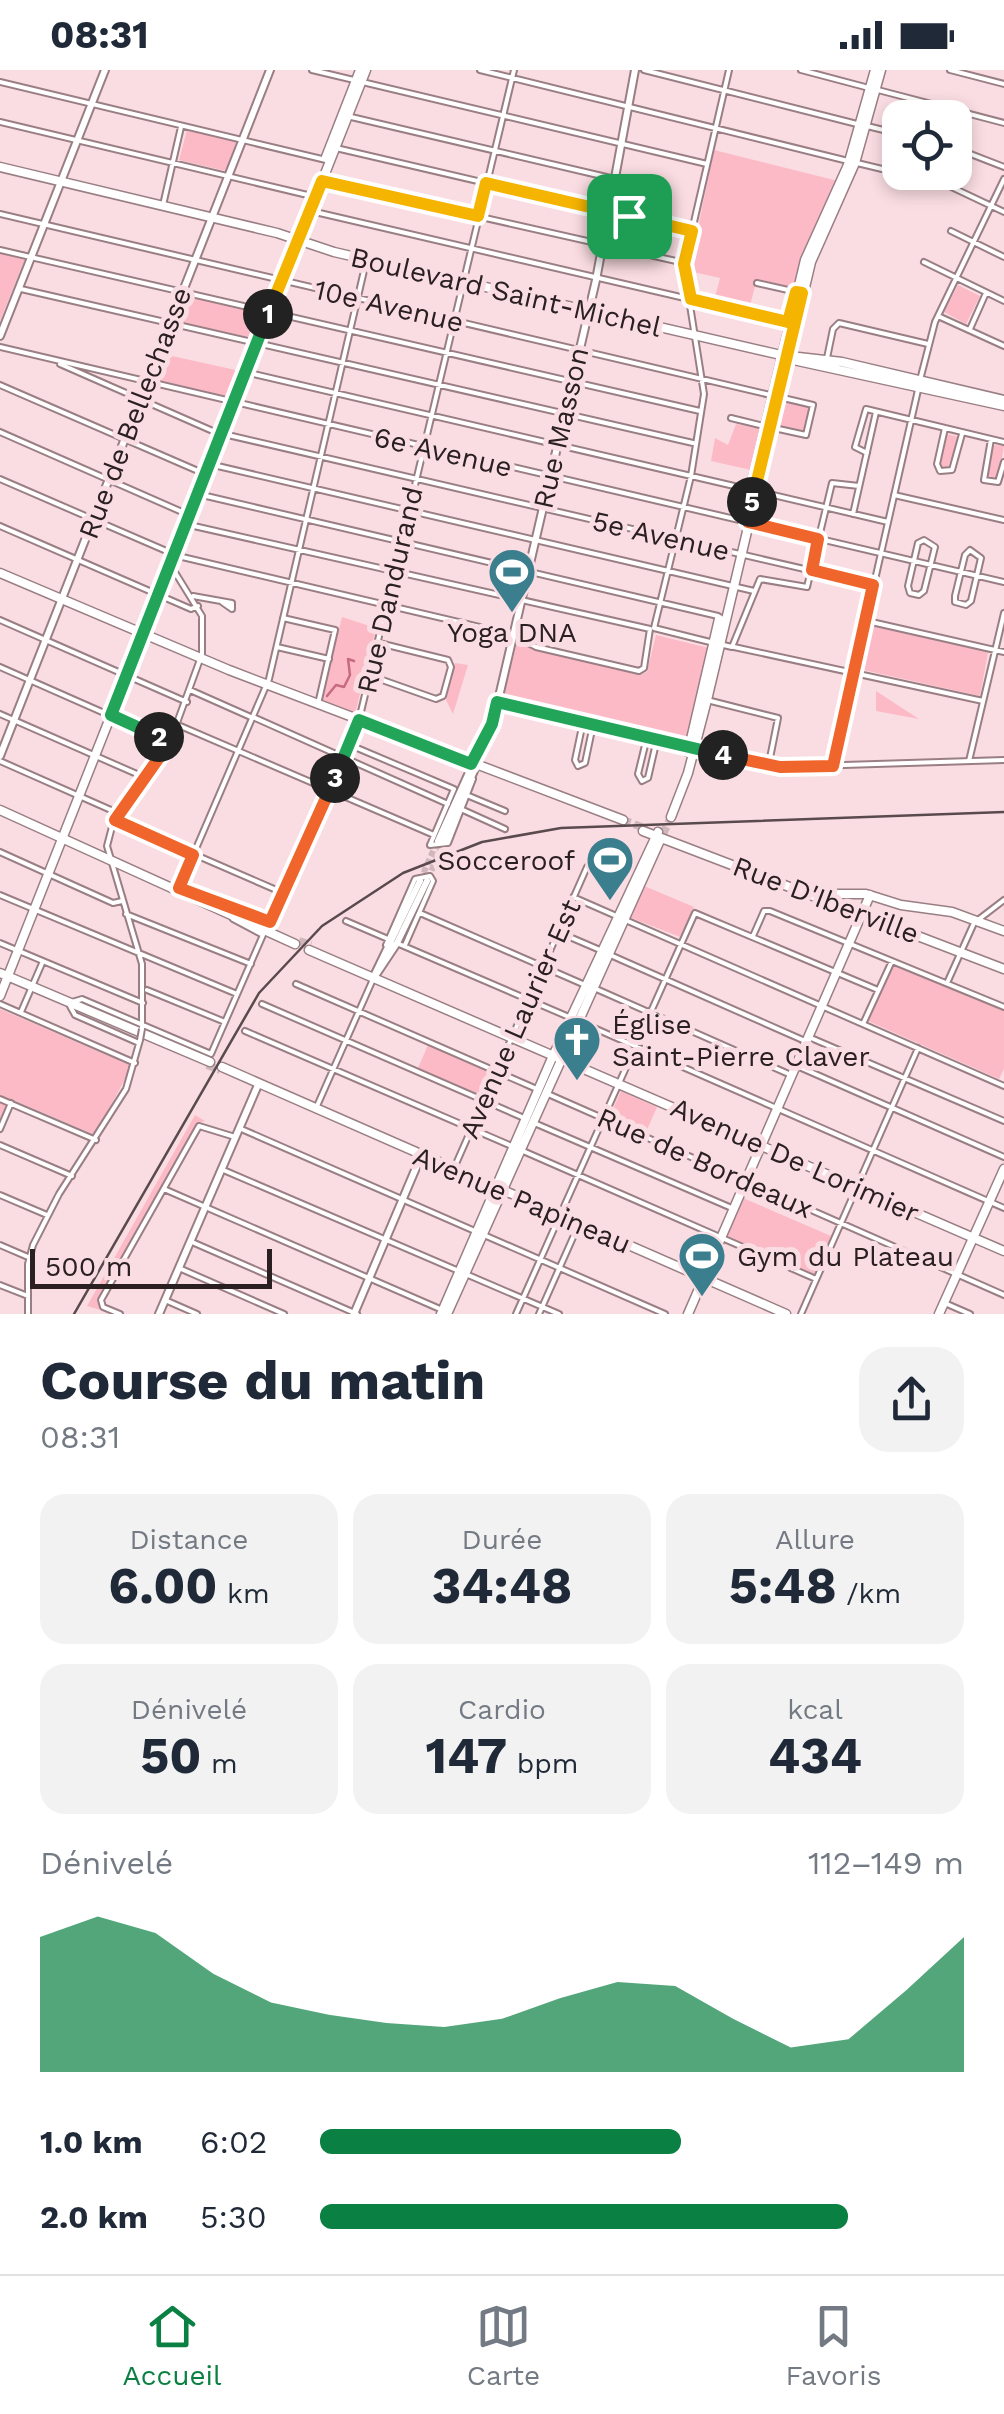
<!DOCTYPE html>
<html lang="fr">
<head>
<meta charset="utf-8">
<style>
	:root { --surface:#fff; --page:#f2f2f3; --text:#1f2937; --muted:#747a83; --line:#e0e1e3; --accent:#0b8043 }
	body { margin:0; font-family:"Work Sans",sans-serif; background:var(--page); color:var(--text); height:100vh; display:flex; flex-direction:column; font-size:38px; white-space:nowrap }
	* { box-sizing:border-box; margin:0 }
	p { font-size:32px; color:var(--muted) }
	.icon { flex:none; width:55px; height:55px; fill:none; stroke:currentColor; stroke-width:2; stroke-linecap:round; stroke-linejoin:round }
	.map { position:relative; height:1244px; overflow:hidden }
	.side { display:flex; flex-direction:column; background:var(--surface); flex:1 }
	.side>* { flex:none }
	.fabs { position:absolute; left:882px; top:30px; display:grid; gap:20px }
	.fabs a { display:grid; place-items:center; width:90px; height:90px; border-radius:20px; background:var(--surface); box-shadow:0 5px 15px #0003; font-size:50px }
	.scale { position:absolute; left:30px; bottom:25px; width:242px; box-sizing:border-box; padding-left:10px; border:5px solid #2a2022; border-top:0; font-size:28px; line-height:35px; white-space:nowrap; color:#2a2022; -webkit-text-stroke:8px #fadde2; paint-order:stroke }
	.pin { position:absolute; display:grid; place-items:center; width:85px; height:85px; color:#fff; margin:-42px; border-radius:20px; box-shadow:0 5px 15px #0006 }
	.km { position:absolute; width:50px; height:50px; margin:-25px; border-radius:50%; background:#222; color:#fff; font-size:28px; line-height:50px; text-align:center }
	.round { display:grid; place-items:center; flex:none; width:105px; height:105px; border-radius:30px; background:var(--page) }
	.headline { display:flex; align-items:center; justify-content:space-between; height:170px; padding:0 40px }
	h1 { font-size:55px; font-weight:700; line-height:75px }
	.metrics { display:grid; grid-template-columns:repeat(3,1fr); gap:15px; height:170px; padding:10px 40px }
	.metrics div { display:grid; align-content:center; border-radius:25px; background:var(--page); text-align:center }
	.metrics b { font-size:50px; font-weight:700 }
	.metrics small { font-size:28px; font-weight:400 }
	.metrics p { font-size:28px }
	.chart { height:280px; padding:20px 40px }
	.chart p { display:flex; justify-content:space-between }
	.chart svg { width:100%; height:180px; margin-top:10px; fill:var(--accent); opacity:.7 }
	ul { padding:0 40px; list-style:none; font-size:32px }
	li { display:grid; grid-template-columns:160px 120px 1fr; align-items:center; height:75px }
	li i { height:25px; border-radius:12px; background:var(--accent) }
	.status { display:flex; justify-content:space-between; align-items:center; height:70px; padding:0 50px; background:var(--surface); direction:ltr }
	.status svg { height:28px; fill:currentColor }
	.menu { display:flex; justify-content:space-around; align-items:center; height:140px; border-top:2px solid var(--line); background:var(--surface); font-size:28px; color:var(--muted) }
	.menu a { display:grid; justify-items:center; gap:5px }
	.menu .active { color:var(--accent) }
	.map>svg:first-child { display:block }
	.green { fill:#fcbac7 }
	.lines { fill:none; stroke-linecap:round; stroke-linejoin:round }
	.stream { stroke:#c66b80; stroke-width:2.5 }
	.tertiary-tunnel { stroke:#d0b7bc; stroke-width:6; stroke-dasharray:6 3; stroke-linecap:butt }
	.secondary-tunnel { stroke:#d0b7bc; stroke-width:8; stroke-dasharray:8 4; stroke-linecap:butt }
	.minor-casing { stroke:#997f84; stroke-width:8 }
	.tertiary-casing { stroke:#997f84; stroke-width:10 }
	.secondary-casing { stroke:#997f84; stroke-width:11 }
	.minor { stroke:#fff; stroke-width:4 }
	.tertiary { stroke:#fff; stroke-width:6 }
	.secondary { stroke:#fff; stroke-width:8 }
	.rail { stroke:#594a4d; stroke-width:2.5 }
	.minor-bridge-casing { stroke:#997f84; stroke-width:8; stroke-linecap:butt }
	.minor-bridge { stroke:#fff; stroke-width:4 }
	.split-1-casing { stroke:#fff; stroke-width:20 }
	.split-2-casing { stroke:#fff; stroke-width:20 }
	.split-3-casing { stroke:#fff; stroke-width:20 }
	.split-4-casing { stroke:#fff; stroke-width:20 }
	.split-5-casing { stroke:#fff; stroke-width:20 }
	.split-6-casing { stroke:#fff; stroke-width:20 }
	.split-1 { stroke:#f5b400; stroke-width:12 }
	.split-2 { stroke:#22a559; stroke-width:12 }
	.split-3 { stroke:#f0652b; stroke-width:12 }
	.split-4 { stroke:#22a559; stroke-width:12 }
	.split-5 { stroke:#f0652b; stroke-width:12 }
	.split-6 { stroke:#f5b400; stroke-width:12 }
	.labels { text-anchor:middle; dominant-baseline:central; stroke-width:10; stroke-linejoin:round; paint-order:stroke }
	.street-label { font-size:28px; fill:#2a2022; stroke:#fadde2 }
	.poi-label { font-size:28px; fill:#2a2022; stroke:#fadde2; text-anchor:start }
</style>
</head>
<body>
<div class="status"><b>08:31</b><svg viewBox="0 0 49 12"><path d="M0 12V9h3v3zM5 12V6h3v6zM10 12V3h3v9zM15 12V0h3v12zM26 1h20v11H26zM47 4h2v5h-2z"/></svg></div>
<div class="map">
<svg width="1004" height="1244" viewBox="0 0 1004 1244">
	<rect width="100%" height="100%" fill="#fadde2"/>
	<path class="green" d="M187 60 236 72 226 101 179 90Z
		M714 80 838 111 793 218 757 209 749 239 714 231 720 208 689 201Z
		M0 183 25 189 0 251Z
		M958 215 980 226 966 254 944 242Z
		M185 226 262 243 254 268 176 252Z
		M163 284 240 301 228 327 154 309Z
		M781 330 810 337 804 361 776 355Z
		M736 354 760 359 751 400 711 391 715 368 728 375Z
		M946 364 959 367 947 400 938 396Z
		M992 375 1004 376 998 410 985 406Z
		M342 547 376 558 355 644 321 630Z
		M871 555 988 582 980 626 859 599Z
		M656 565 709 578 686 672 503 628 517 571 640 605 647 602Z
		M455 593 468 595 453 644 446 630Z
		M876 621 919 649 876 641Z
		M642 815 694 837 680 867 629 847Z
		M891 895 1004 940V999L999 1009 870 952 867 948Z
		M0 939 132 996 95 1065 11 1029 0 1051Z
		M428 975 491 1003 481 1026 418 998Z
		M621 1021 657 1037 647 1060 611 1043Z
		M195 1045 205 1051 198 1053 98 1231 100 1238 114 1244 87 1236Z
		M743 1128 831 1166 815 1204 727 1167Z"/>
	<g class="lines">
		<path class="stream" d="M327 626 336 615 344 617 350 605 348 589 354 591"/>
		<path class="tertiary-tunnel" d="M428 809 444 771
			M420 811 437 772"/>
		<path class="secondary-tunnel" d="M623 750 647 759
			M663 764 671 747
			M299 871 311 875
			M207 995 220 1000"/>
		<g class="minor-casing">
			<path id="minor" d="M312 0 707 94
				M480 0 848 91
				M644 0 857 54
				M729 0 685 191 690 228 789 252
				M801 0 869 18
				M950 0 1004 14
				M0 12 326 90
				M878 20 1004 53
				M347 46 615 109
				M0 52 316 127
				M867 56 900 64
				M336 78 692 161
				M955 78 1004 97
				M857 93 945 114 1004 142
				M317 110 685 193
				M163 135 181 57
				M311 141 689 229 704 324 691 406 654 558 710 572
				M0 144 813 335 806 365 774 358
				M647 151 654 118
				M951 161 1004 187
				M0 180 700 341
				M924 192 1004 231
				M757 213 797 222
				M21 219 693 373
				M938 246 1004 276
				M970 259 986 223
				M0 277 1004 512
				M827 288 833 259 839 253 928 274
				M60 294 215 362 873 515
				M245 302 747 419
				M920 310 935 252 1004 109
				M0 315 205 404
				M731 348 764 356
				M945 358 937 394 940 401 952 400 962 364
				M0 362 189 445
				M991 369 984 410 998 412 1004 392
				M867 383 855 377 866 339 1004 372
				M209 394 754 521
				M0 409 178 486 510 564 536 577 639 601 644 598 650 559 185 454
				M756 421 888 452
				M202 425 718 546
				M894 425 1004 450
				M853 444 876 342
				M0 456 191 539 198 536
				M924 470 935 477 924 521 919 525 910 523 908 516 918 473Z
				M970 480 981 488 971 531 966 535 955 532V526L965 485Z
				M193 526 232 533V539L222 532
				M283 548 335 560 318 634
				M0 550 187 632
				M867 551 1004 582
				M719 574 732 577 760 509 807 517 832 413 859 416
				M277 577 329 589
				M734 577 983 631
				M0 597 170 672
				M371 606 436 629 443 626 451 597 448 590 379 573
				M190 620 253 648
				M707 630 778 648 769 693
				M497 632 687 676
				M0 644 146 708
				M253 647 448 734
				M583 652 575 690 578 696 585 693 593 655
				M178 655 434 765
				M647 667 638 704 642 711 648 708 657 669
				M350 675 454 719 430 775
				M696 678 780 697 1004 690
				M0 691 120 744
				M969 691 1004 543
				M833 695 918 320
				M469 726 505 741
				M463 740 505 759
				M115 750 281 822
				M430 775 448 773 473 709
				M0 782 113 833 122 831
				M179 818 269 609 366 192
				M0 825 237 924
				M573 827 1004 1016
				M230 840 241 839 270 852 359 650 514 0
				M420 843 585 915
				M126 844 251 894
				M346 851 388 869
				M558 862 600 880
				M753 866 764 841H770L1004 937
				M0 873 143 933
				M399 874 569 947
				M386 875 415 809 430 806 433 811 405 875
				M608 884 805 971
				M947 913 974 853 1004 830
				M296 914 539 1020
				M594 918 791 1005
				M147 920 225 952
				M72 932 82 929 211 984 263 865 233 849
				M0 934 135 993
				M262 934 524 1048
				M70 936 75 945 139 973
				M21 942 43 891
				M578 951 1004 1138
				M863 954 892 891
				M142 959V894L107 776 113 753 170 672 202 584V546L173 499
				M245 961 514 1077
				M811 968 1004 1051
				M797 996 1004 1087
				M548 1024 1004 1225
				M0 1029 96 1070
				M317 1036 374 907
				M532 1052 734 1139
				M239 1058 665 1244
				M0 1059 11 1033
				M0 1075 72 1106
				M523 1081 816 1209
				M455 1096 587 797
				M221 1099 559 1244
				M164 1119 440 1239
				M0 1125 47 1145
				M192 1172 357 1244
				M0 1175 28 1187
				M179 1198 284 1244
				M0 1215 28 1226
				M165 1230 197 1244
				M947 1234 970 1244
				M28 1244V1194L33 1175 59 1124 126 1019 140 970
				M120 1244 103 1237 101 1230 199 1056 235 1067
				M516 1244 695 843 878 920
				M539 1244 579 1154
				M801 1244 918 978"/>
		</g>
		<g class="tertiary-casing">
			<path id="tertiary" d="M0 266 105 0
				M0 686 270 0
				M438 771 486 665
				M444 771 491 661 596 210 635 0
				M375 904 420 811
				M375 906 397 873 427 811
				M159 1244 258 1015
				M354 1244 421 1086"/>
		</g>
		<g class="secondary-casing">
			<path id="secondary" d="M326 87 360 0
				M0 97 277 163 334 182 781 285 842 292 1004 330
				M294 171 307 137
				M784 288 1004 336
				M747 434 805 190 848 95 875 0
				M0 503 229 600 623 750
				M688 682 719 549
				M0 740 295 874
				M671 747 688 703 707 630 811 192 855 93 881 0
				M643 761 1004 899
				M817 824H866L901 835 952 842 1004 861
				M309 880 1004 1181
				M0 903 210 992
				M0 926 366 0
				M222 997 786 1244
				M441 1244 552 988 658 762
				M447 1244 661 768
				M688 1244 870 825
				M939 1244 1004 1099"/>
		</g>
		<use href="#minor" class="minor"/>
		<use href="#tertiary" class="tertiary"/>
		<use href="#secondary" class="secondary"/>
		<path class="rail" d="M74 1244 259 923 322 856 403 803 482 772 561 758 1004 742"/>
		<g class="minor-bridge-casing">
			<path id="minor-bridge" d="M140 970 142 959"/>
		</g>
		<use href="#minor-bridge" class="minor-bridge"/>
	</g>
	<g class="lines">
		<g class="split-1-casing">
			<path id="split-1" d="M268 244 322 111 478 146 486 113 629 146"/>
		</g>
		<g class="split-2-casing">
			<path id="split-2" d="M159 667 111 645 268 244"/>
		</g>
		<g class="split-3-casing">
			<path id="split-3" d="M159 667 170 672 115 750 193 785 179 818 270 852 335 708"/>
		</g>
		<g class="split-4-casing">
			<path id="split-4" d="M335 708 359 650 471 694 492 654 497 632 723 685"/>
		</g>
		<g class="split-5-casing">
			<path id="split-5" d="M723 685 780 697 833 696 873 515 812 500 818 469 748 452 752 432"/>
		</g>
		<g class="split-6-casing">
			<path id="split-6" d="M629 146 692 161 684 194 691 229 788 252 796 222 802 223 752 432"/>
		</g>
		<use href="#split-1" class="split-1"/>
		<use href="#split-2" class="split-2"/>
		<use href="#split-3" class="split-3"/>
		<use href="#split-4" class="split-4"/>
		<use href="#split-5" class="split-5"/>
		<use href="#split-6" class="split-6"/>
	</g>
	<defs>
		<g id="stadium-pin" transform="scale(2.5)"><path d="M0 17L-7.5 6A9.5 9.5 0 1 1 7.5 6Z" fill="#3b7e8e" stroke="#fadde2"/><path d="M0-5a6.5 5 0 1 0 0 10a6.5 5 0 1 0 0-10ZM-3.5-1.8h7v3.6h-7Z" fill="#fff"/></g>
		<g id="church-pin" transform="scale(2.5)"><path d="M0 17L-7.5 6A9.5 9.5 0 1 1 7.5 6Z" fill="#3b7e8e" stroke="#fadde2"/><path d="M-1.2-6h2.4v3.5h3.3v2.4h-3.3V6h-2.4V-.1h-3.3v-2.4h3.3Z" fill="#fff"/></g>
	</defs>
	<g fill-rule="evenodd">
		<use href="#stadium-pin" x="512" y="502"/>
		<use href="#stadium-pin" x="610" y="790"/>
		<use href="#church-pin" x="577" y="970"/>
		<use href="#stadium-pin" x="702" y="1186"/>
	</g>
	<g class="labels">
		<g class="street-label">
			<text transform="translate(506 222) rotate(13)">Boulevard Saint-Michel</text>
			<text transform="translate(389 236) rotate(13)">10e Avenue</text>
			<text transform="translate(135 343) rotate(-69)">Rue de Bellechasse</text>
			<text transform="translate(561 358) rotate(-77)">Rue Masson</text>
			<text transform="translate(443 382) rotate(13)">6e Avenue</text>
			<text transform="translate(661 466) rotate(13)">5e Avenue</text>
			<text transform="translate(390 520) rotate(-77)">Rue Dandurand</text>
			<text transform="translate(826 830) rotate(21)">Rue D'Iberville</text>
			<text transform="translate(520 949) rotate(-66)">Avenue Laurier Est</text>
			<text transform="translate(795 1090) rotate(24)">Avenue De Lorimier</text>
			<text transform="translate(705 1093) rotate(24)">Rue de Bordeaux</text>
			<text transform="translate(522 1130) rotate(23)">Avenue Papineau</text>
		</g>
		<g class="poi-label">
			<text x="512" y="562" text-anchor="middle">Yoga DNA</text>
			<text x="575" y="790" text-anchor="end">Socceroof</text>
			<text x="612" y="954">Église<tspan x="612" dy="32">Saint-Pierre Claver</tspan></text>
			<text x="737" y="1186">Gym du Plateau</text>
		</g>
	</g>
</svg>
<div class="fabs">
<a><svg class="icon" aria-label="locate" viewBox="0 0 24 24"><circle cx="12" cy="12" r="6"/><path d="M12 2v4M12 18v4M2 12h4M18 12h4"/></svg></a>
</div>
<div class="scale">500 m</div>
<div class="pin" style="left:629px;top:146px;background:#1e9e55"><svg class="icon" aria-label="arrive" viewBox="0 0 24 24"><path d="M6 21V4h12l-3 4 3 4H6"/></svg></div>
<b class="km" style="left:268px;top:244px">1</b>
<b class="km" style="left:159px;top:667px">2</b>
<b class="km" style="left:335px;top:708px">3</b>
<b class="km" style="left:723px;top:685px">4</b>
<b class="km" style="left:752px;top:432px">5</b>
</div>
<section class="side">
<div class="headline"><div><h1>Course du matin</h1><p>08:31</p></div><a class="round"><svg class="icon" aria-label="share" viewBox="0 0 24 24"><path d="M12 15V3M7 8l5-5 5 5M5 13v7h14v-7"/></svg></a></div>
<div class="metrics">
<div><p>Distance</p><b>6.00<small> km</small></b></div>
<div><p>Durée</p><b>34:48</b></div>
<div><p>Allure</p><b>5:48<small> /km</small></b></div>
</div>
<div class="metrics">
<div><p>Dénivelé</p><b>50<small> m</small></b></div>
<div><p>Cardio</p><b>147<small> bpm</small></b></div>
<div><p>kcal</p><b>434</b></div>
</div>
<div class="chart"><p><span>Dénivelé</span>112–149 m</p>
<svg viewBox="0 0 160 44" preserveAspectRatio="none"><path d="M0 44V11L10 6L20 10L30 20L40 27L50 30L60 32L70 33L80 31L90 26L100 22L110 23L120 31L130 38L140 36L150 24L160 11V44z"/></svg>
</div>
<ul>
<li><b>1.0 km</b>6:02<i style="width:56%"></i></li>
<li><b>2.0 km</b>5:30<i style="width:82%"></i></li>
</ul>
</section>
<nav class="menu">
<a class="active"><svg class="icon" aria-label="home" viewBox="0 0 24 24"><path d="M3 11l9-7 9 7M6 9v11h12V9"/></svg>Accueil</a>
<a><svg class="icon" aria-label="map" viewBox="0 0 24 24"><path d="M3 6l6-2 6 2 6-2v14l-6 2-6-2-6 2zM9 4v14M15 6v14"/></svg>Carte</a>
<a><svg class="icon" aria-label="saved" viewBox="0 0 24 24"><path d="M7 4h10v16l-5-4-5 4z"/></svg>Favoris</a>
</nav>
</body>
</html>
